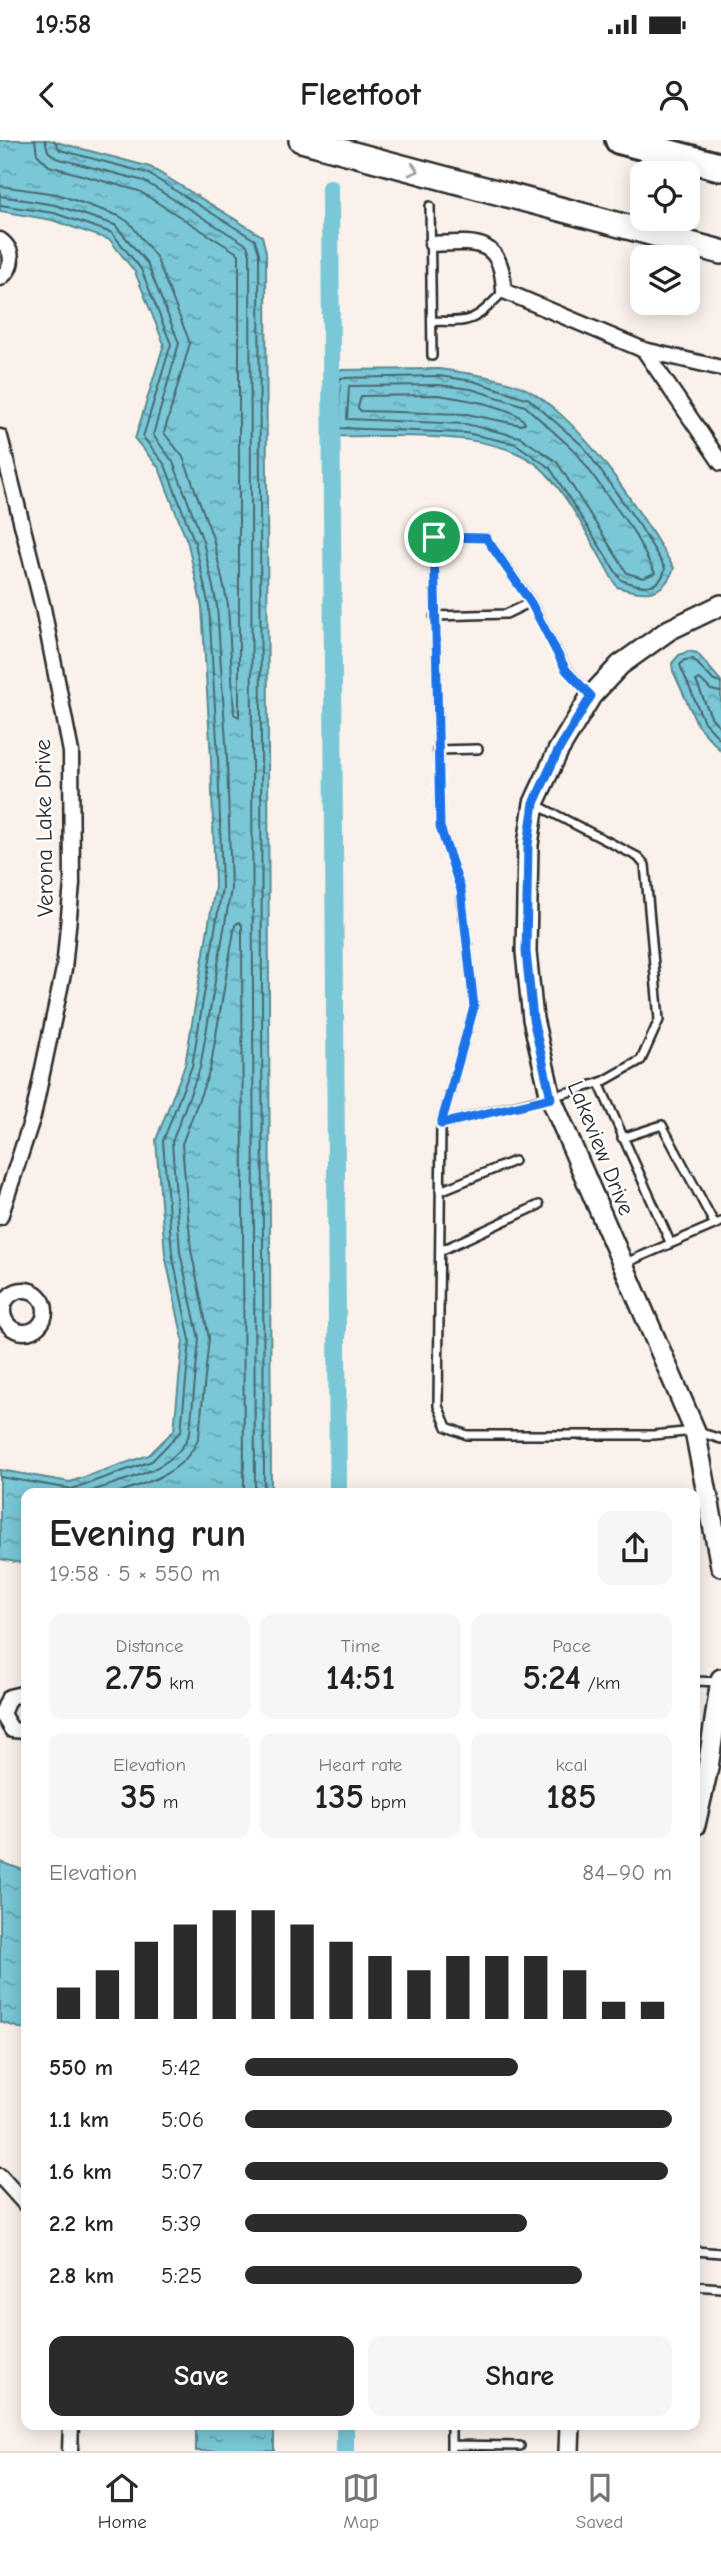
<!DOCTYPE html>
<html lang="en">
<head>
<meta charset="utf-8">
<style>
	:root { --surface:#fff; --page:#f6f6f6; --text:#222; --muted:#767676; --line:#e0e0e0; --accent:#2b2b2b }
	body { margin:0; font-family:"Comic Neue",sans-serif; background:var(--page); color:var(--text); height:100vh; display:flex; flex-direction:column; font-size:26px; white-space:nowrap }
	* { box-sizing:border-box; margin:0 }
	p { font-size:23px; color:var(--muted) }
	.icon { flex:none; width:38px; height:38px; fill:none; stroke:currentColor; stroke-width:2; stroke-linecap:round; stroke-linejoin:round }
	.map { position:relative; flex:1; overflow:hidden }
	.side { position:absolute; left:21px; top:1348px; width:679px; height:942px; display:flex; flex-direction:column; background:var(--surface); border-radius:14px; box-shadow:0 4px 18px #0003 }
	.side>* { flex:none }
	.fabs { position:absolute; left:630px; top:21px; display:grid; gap:14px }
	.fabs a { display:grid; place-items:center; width:70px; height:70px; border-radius:14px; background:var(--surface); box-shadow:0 4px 18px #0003; font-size:35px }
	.pin { position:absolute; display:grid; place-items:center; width:60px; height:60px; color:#fff; margin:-30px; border:4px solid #fff; border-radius:50%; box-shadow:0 2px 7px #0007 }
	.round { display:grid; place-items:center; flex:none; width:74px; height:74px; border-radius:14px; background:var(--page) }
	.summary { display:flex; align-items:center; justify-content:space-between; height:119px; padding:0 28px }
	h1 { font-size:38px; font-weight:800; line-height:52px }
	.figures { display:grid; grid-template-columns:repeat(3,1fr); gap:10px; height:119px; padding:7px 28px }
	.figures div { display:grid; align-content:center; border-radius:14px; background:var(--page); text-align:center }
	.figures b { font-size:35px; font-weight:800 }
	.figures small { font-size:19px; font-weight:400 }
	.figures p { font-size:19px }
	.chart { height:196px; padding:14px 28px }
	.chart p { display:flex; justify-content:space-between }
	.chart svg { width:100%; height:126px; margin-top:7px; stroke:var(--accent); stroke-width:6 }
	.primary-button { display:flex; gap:14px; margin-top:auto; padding:14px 28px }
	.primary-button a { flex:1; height:80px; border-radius:14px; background:var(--accent); color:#fff; font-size:28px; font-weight:800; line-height:80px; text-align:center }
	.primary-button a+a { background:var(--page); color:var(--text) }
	ul { padding:0 28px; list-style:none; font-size:23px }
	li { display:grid; grid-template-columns:112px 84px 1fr; align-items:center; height:52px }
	li i { height:18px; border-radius:9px; background:var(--accent) }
	.status { display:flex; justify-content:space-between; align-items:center; height:49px; padding:0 35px; background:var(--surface); direction:ltr }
	.status svg { height:19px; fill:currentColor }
	header { display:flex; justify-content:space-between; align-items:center; height:91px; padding:0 28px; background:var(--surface); font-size:32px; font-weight:800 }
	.tabs { display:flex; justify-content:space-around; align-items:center; height:98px; border-top:2px solid var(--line); background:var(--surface); font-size:19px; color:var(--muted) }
	.tabs a { display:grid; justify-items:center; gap:4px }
	.tabs .active { color:var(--accent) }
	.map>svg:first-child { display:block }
	.water { fill:url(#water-ripples); stroke:#5a8992; stroke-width:2 }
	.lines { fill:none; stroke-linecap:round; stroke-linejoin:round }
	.shore { stroke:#4a6970; stroke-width:2 }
	.canal { stroke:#79c7d7; stroke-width:18 }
	.lane-casing { stroke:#2b2b2b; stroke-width:12 }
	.street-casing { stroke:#2b2b2b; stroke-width:19 }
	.secondary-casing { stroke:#2b2b2b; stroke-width:24 }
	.primary-casing { stroke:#2b2b2b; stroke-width:28 }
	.highway-casing { stroke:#2b2b2b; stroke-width:32 }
	.lane { stroke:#fff; stroke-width:7 }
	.street { stroke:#fff; stroke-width:14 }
	.secondary { stroke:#fff; stroke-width:19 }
	.primary { stroke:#fff; stroke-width:23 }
	.highway { stroke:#fff; stroke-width:26 }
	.oneway { stroke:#a0a0a0 }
	.route-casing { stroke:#fff; stroke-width:14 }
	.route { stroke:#1a73e8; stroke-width:9 }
	.labels { text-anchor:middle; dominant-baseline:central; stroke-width:5; stroke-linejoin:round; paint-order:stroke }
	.street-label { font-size:23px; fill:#2b2b2b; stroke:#fff }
</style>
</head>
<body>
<div class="status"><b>19:58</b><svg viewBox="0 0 49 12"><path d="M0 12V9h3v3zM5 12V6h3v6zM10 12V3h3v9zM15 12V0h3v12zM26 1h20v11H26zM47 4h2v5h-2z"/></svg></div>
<header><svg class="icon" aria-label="back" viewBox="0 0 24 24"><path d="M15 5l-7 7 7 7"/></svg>Fleetfoot<svg class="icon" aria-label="person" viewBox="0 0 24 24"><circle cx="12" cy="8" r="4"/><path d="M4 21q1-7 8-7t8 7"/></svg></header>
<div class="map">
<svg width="721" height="2311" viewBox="0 0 721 2311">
	<defs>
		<pattern id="water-ripples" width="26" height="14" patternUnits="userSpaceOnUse" patternTransform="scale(1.75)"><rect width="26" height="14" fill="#79c7d7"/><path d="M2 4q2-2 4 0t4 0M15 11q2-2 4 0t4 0" fill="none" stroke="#63a2af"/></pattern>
	</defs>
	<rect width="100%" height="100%" fill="#faf2ea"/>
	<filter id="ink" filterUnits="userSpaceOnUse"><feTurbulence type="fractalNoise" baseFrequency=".0143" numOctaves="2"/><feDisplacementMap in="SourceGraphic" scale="14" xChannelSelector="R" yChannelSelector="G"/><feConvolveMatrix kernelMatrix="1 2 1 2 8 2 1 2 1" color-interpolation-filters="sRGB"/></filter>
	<g filter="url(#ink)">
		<path class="water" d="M0 0H49L150 27 262 96 266 112 271 1353H26V1424L0 1419V1330L70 1342 149 1315 174 1290 183 1200 165 1114 156 1000 185 925 215 747 211 619 202 467 188 404 159 328 135 299 164 204 135 132 110 100 52 80 0 71Z
			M439 229C466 233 510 238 533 253 589 288 640 372 674 428 663 458 643 455 617 447 596 411 573 362 545 332 501 286 391 298 332 296L331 230Z
			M688 511 697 513 721 541V611L698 586 673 531 672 523 679 515Z
			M0 1722 26 1731V1890L0 1882Z
			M196 2284H274V2311H196Z"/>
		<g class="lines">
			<path class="shore" d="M45 0 48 11 56 18 144 41 247 105 250 114 255 1353
				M54 0 60 10 147 33 255 100 259 113 264 1353
				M0 46 57 54 119 76 130 83 156 117 190 203 164 293 183 317 213 398 228 465 234 574 239 577V114L139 51 49 26 37 14 35 0
				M0 56 55 65 115 85 147 123 179 203 153 295 173 322 203 401 217 466 227 618 231 749 200 928 172 1002 180 1112 199 1199 190 1292C177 1332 120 1340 86 1353
				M0 65 54 73 112 93 141 129 171 204 143 297 165 325 195 403 209 467 218 618 222 748 192 926 163 1001 172 1113 190 1200 181 1291 152 1321 72 1349 0 1337
				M439 236 473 241 529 259 583 306 640 386 665 428C661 452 639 447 621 440L550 328 516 304 466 293 339 288 340 238Z
				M439 245 471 249 525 266 576 312 633 391 655 433 643 438 627 433 557 322 520 297 466 284 347 279 349 246Z
				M438 255C457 258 517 266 525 283L521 285 467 274 361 271 358 268 361 256Z
				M721 543 714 541 693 519 684 520 680 525 704 582 721 600
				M721 552 711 550 700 539 696 541 711 577 721 588
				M116 1353C148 1343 187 1332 199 1296L209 1198 191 1110 182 1004 210 930 235 785 239 782 242 785 244 1353"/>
			<path class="canal" d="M330 48 338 1353
				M345 2284V2311"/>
			<g class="lane-casing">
				<path id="lane" d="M430 66 432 216
					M432 181C474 183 475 180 504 151
					M434 476 506 474 531 462
					M591 556 566 529 531 462 486 398 434 397 440 687 461 750 474 867 441 984 438 1266 447 1287 467 1295H653L695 1291 721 1299
					M437 610 478 609
					M599 943 670 1102
					M441 984 577 950 604 941 641 920 659 880 645 725 638 717 535 664
					M622 998 662 985 714 1083
					M440 1051 514 1021
					M440 1111 539 1065
					M623 1124 721 1082
					M695 1541 720 1542
					M695 2111 721 2113
					M695 2146 721 2148
					M451 2305 520 2306
					M451 2311V2284"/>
			</g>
			<g class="street-casing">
				<path id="street" d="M0 100C15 111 14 128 0 138
					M432 104C476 102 502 97 504 151L644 210 721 228
					M644 210 721 323
					M0 297 43 468 71 612 72 744 64 829 33 976 0 1077
					M3 1171a21 21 0 1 1 42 0a21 21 0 1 1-42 0Z
					M26 1553 9 1557 2 1574 12 1590 26 1591
					M0 2036 26 2065
					M70 2311 71 2284"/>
			</g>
			<g class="secondary-casing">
				<path id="secondary" d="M721 465 669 490 620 525 591 556 558 611 534 663 528 705 526 812 533 879 551 958 695 1291 721 1426
					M695 1685 708 1628 721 1539
					M569 2311 570 2284"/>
			</g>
			<g class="primary-casing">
				<path id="primary" d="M301 0 721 112"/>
			</g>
			<g class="highway-casing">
				<path id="highway" d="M619 0 721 27"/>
			</g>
			<use href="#lane" class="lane"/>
			<use href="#street" class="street"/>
			<use href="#secondary" class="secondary"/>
			<use href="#primary" class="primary"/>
			<use href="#highway" class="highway"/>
		</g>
		<defs><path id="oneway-chevron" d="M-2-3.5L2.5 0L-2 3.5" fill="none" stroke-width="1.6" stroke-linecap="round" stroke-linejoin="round" transform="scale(1.75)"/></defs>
		<use class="oneway" href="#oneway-chevron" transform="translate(414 30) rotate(15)"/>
	</g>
	<g class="lines" filter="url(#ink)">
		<g class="route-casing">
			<path id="route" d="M434 397 486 398 531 463 566 530 591 556 558 611 534 663 528 705 526 812 533 879 551 958 441 984 474 867 461 750 440 687Z"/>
		</g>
		<use href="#route" class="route"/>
	</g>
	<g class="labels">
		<g class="street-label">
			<text transform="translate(44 688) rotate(-91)">Verona Lake Drive</text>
			<text transform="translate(601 1008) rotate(68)">Lakeview Drive</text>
		</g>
	</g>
</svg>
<div class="fabs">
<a><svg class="icon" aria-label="locate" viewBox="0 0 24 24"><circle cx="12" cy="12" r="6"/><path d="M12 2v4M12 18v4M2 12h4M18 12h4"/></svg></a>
<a><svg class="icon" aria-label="layers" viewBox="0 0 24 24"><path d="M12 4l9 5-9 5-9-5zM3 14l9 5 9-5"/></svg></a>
</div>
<div class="pin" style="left:434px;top:397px;background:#1e9e55"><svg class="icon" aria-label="arrive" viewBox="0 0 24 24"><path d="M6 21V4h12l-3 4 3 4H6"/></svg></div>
<section class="side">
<div class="summary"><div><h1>Evening run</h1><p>19:58 · 5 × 550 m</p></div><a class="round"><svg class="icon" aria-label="share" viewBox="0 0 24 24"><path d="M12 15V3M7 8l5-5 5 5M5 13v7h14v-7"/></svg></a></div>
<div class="figures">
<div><p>Distance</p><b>2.75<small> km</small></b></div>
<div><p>Time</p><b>14:51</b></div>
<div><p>Pace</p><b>5:24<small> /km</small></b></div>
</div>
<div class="figures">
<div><p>Elevation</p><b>35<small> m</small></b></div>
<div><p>Heart rate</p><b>135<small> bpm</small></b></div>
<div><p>kcal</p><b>185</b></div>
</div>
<div class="chart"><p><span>Elevation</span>84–90 m</p>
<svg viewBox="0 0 160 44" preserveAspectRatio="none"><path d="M5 44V33M15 44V27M25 44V17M35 44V11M45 44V6M55 44V6M65 44V11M75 44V17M85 44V22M95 44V27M105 44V22M115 44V22M125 44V22M135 44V27M145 44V38M155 44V38"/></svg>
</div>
<ul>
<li><b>550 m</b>5:42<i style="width:64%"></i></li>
<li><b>1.1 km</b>5:06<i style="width:100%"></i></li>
<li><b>1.6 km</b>5:07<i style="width:99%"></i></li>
<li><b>2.2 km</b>5:39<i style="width:66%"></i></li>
<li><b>2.8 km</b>5:25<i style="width:79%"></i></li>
</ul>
<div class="primary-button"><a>Save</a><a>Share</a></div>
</section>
</div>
<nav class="tabs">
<a class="active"><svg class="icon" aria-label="home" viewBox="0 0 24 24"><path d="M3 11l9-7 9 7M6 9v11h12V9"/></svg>Home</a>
<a><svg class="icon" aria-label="map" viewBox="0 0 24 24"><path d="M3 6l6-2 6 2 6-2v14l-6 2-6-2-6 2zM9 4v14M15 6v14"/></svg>Map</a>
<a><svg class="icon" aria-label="saved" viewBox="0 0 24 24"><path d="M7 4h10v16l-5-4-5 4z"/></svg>Saved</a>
</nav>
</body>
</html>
